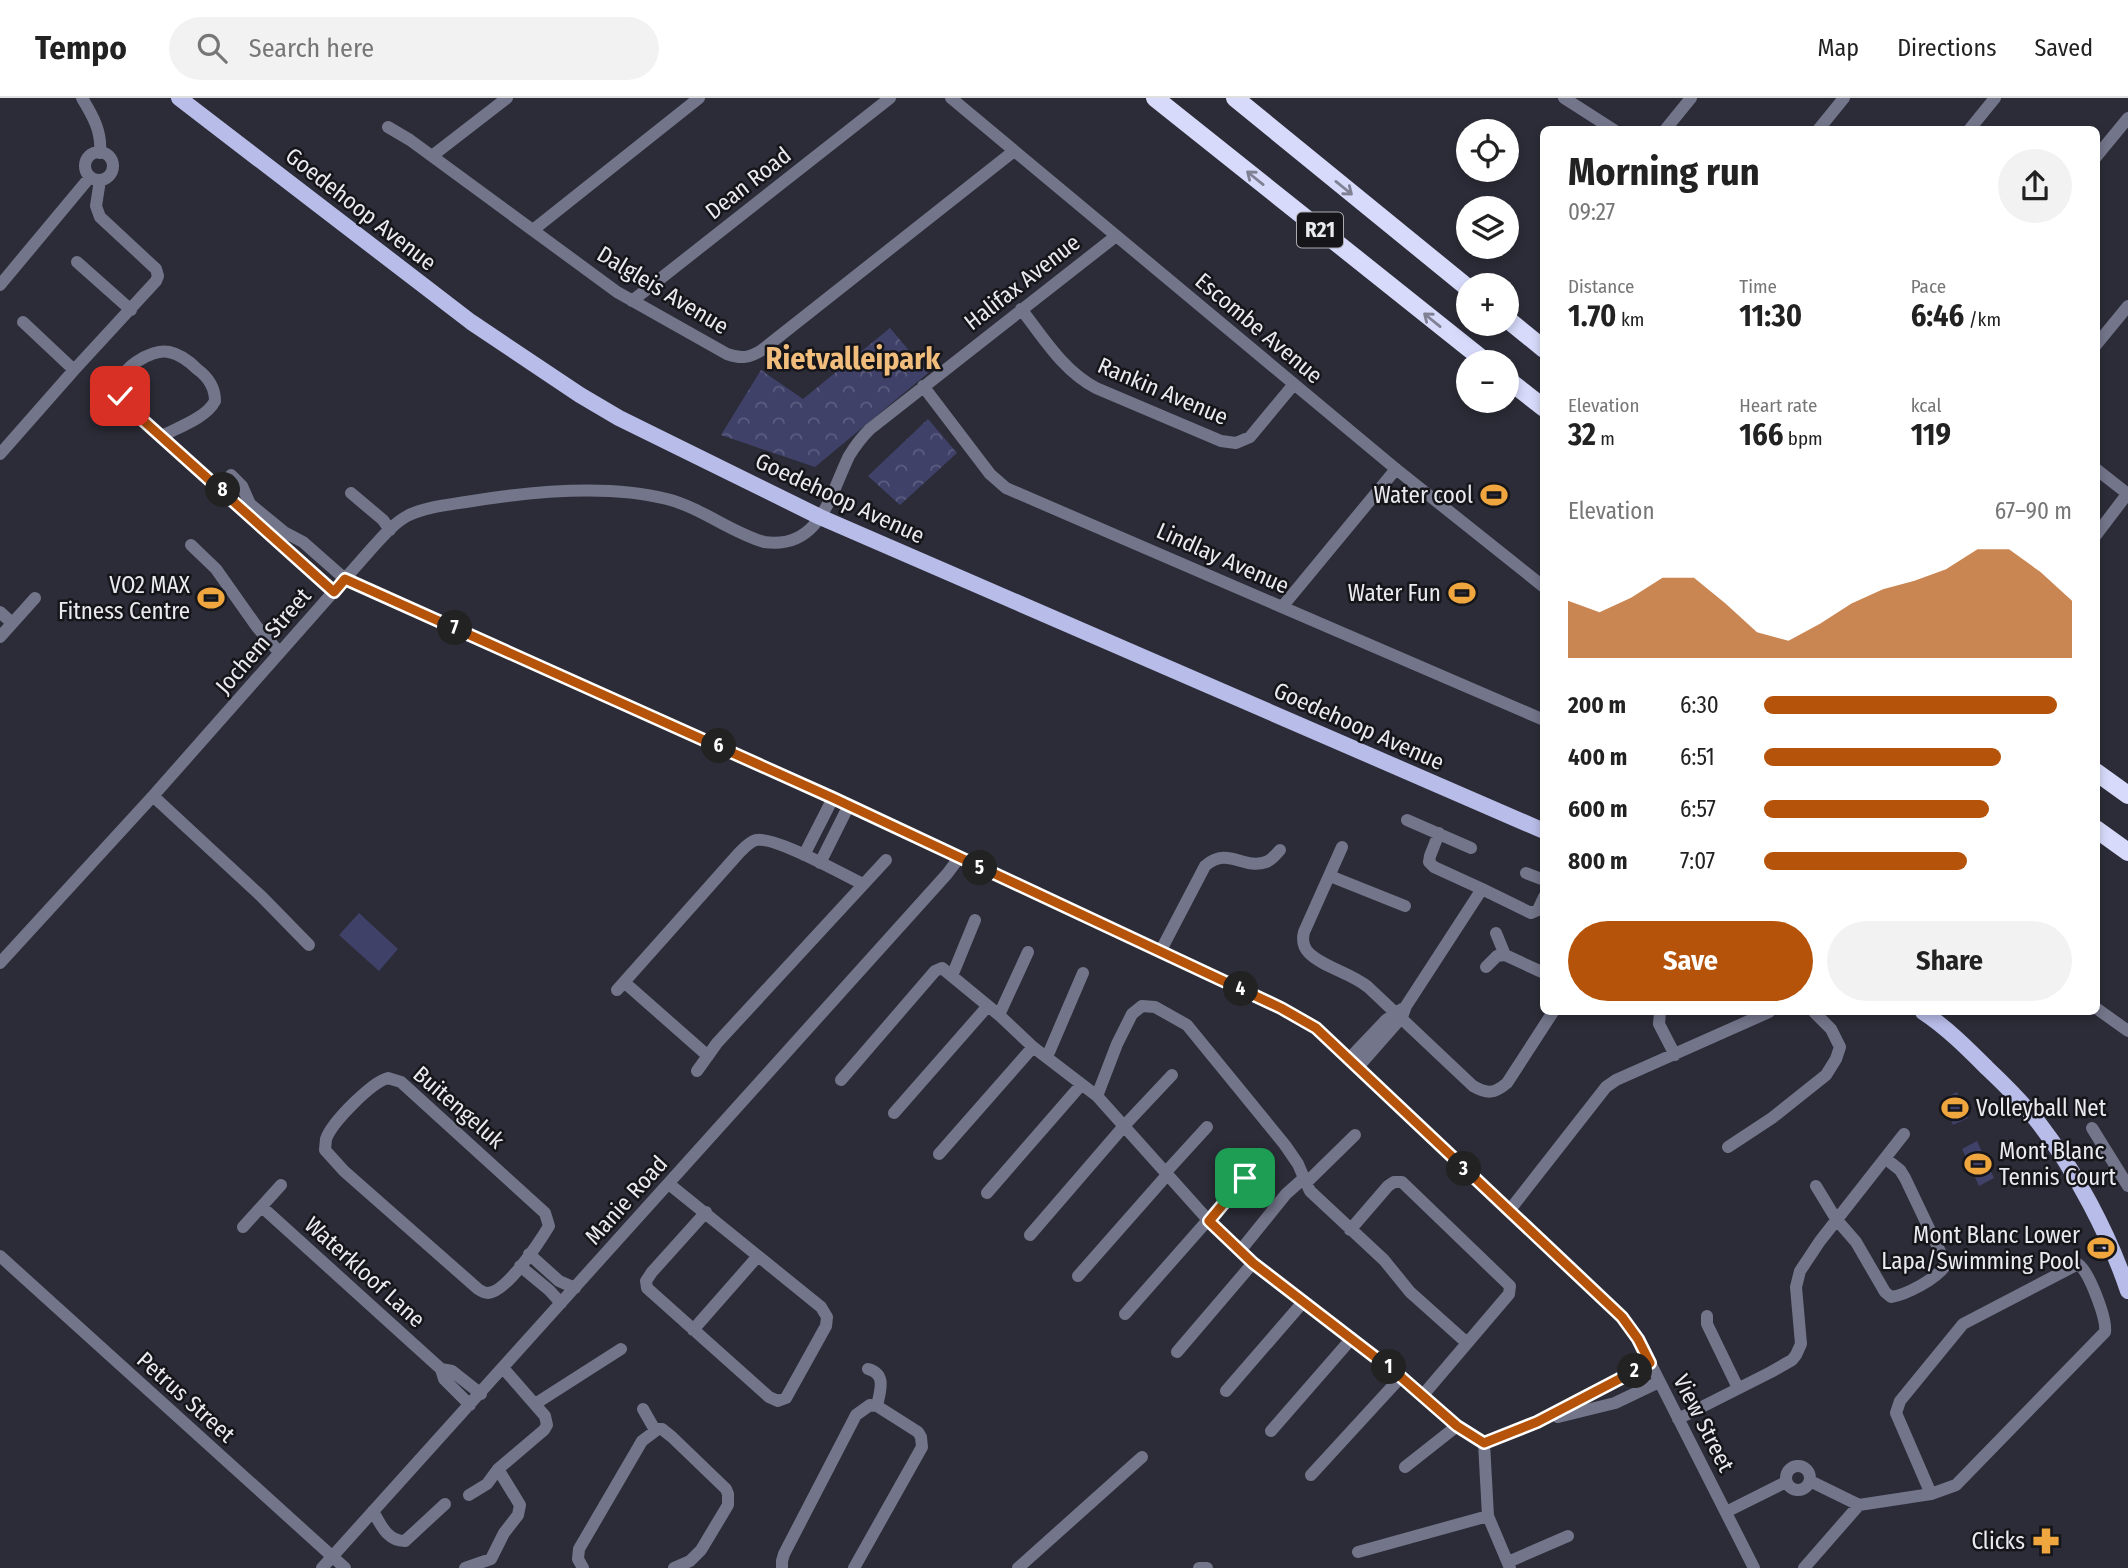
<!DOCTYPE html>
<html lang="en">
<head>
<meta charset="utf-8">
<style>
	:root { --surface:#fff; --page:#f2f2f2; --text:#222; --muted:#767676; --line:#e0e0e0; --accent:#b45309 }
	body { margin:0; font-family:"Fira Sans Condensed",sans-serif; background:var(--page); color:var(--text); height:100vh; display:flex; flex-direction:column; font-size:26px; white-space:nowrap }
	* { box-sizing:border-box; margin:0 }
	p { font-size:23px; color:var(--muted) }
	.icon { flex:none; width:38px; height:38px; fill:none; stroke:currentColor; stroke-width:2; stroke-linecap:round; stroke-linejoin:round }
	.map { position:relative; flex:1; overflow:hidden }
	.details { position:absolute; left:1540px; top:28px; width:560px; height:889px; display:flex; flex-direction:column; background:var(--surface); border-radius:10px; box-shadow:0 4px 10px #0003 }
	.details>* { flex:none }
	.tools { position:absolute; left:1456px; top:21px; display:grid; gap:14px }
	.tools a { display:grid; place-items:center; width:63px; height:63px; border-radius:50%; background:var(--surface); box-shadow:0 4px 10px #0003; font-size:35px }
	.pin { position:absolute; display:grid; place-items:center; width:60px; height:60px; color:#fff; margin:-30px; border-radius:14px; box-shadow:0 4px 10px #0006 }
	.km { position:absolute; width:35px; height:35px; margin:-18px; border-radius:50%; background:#222; color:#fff; font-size:19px; line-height:35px; text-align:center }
	.round { display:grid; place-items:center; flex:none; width:74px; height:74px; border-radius:37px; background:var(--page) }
	.headline { display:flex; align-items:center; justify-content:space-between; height:119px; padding:0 28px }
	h1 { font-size:38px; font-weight:700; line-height:52px }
	.figures { display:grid; grid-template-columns:repeat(3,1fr); gap:10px; height:119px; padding:7px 28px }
	.figures div { display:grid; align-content:center }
	.figures b { font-size:30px; font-weight:700 }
	.figures small { font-size:19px; font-weight:400 }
	.figures p { font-size:19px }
	.chart { height:196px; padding:14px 28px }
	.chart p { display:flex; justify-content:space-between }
	.chart svg { width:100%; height:126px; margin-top:7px; fill:var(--accent); opacity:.7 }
	.button { display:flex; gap:14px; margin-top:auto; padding:14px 28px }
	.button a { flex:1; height:80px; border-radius:42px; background:var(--accent); color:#fff; font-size:28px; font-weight:700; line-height:80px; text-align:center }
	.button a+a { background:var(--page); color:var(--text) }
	ul { padding:0 28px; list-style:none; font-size:23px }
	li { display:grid; grid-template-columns:112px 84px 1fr; align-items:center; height:52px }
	li i { height:18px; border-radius:9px; background:var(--accent) }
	header { display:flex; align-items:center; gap:42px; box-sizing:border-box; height:98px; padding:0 35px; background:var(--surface); border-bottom:2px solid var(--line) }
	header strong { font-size:33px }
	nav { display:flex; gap:38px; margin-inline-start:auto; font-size:24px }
	.search { width:490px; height:63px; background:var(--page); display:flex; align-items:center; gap:18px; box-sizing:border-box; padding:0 24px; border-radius:38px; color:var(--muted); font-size:26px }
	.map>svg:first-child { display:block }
	.grass { fill:#404169 }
	.park { fill:url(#park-crowns) }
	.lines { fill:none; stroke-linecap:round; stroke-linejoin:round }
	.minor { stroke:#73758a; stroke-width:12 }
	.major { stroke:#b8bce8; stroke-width:16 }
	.highway { stroke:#d7dafa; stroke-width:18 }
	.oneway { stroke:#808195 }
	.route-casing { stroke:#fff; stroke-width:14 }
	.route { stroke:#b45309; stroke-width:9 }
	.labels { text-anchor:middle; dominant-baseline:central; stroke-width:5; stroke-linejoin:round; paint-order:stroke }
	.shield { fill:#15151a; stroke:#aaaab0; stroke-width:2 }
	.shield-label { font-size:21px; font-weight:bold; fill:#eaeaf1 }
	.street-label { font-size:23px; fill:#eaeaf1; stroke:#15151a }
	.poi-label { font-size:23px; fill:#eaeaf1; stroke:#15151a; text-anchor:end }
	.district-label { font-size:30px; font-weight:bold; fill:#f0bd7d; stroke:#15151a }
</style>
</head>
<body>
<header>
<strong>Tempo</strong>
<div class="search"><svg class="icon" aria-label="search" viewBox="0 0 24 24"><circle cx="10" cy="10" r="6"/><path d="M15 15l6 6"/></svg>Search here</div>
<nav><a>Map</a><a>Directions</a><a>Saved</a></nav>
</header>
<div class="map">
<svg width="2128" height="1470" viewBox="0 0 2128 1470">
	<defs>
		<pattern id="park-crowns" width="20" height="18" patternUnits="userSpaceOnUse" patternTransform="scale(1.75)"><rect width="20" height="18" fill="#404169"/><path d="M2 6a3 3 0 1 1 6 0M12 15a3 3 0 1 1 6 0" fill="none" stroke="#5c5d7f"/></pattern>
	</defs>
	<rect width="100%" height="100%" fill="#2b2c37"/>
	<path class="grass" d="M359 815 398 851 379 873 339 837Z
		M1957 994 1968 1020 1953 1027 1943 1001Z
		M1977 1043 1994 1080 1979 1088 1962 1051Z"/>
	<path class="park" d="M890 230 928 275 815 369 721 337 761 272 803 301Z
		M928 321 957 355 900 407 868 378Z"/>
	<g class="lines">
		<path class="minor" d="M82 0C93 18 102 34 100 55
			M951 0 1396 371 1544 489
			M1564 0 1614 32
			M388 29 410 42 617 194 727 256C741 261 750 260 762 252L1014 53
			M1665 32 1691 0
			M1818 32 1844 0
			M1969 32 1995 0
			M85 68a14 14 0 1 1 28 0a14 14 0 1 1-28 0Z
			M432 58 507 0
			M2096 59 2128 20
			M533 132 699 0
			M77 164 131 212
			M0 187 90 79
			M632 203 890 0
			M1021 211C1043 239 1063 273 1096 290L1221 343 1236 345 1250 339 1294 286
			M23 224 74 272
			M2096 247 2128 208
			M923 288 990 376 1006 390 1544 622
			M162 338C179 329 206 320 215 303 215 289 208 279 197 271 190 264 179 256 169 254 151 250 116 272 118 293 119 298 123 302 126 307L334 494
			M0 356 74 272 156 183 158 178 156 171 100 119 96 108 100 82
			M2096 371 2128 396
			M231 377 242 388 250 406 284 434 303 444 345 481 833 700 1281 910 1316 930 1622 1219 1638 1241 1754 1470
			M351 395 383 422 390 432
			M2096 437 2128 395
			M191 447 216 471 257 529 279 554
			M1282 509 1396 371
			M0 514 12 525
			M0 539 35 500
			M153 698 262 799 309 847
			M1407 722 1471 750
			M1439 735 1430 758 1429 764 1434 769 1482 791
			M1342 749 1304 834C1302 842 1303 849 1309 855 1323 869 1351 875 1368 889L1473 988C1487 996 1494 996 1507 985L1553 914
			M804 757 833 700
			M820 765 849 707
			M1526 775 1544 782
			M1330 778 1405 808
			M1496 835 1505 857
			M1160 854 1205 768C1228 748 1243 772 1266 764 1272 762 1276 756 1280 752
			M0 865 153 698 373 449C384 437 395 424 409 417 426 409 447 407 466 404 526 394 608 386 667 401 702 410 730 434 764 444 820 452 830 397 849 358 855 348 862 339 870 331L1116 138
			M1486 869 1497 858 1505 857 1544 875
			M952 878 975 822
			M624 884 708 958
			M617 892 739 755C744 750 749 744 756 742 775 738 842 776 863 786
			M2096 910 2128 933
			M1660 914 1659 926 1675 957
			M999 917 1028 854
			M1047 959 1083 875
			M1349 961 1386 922 1402 911
			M1358 969 1402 919 1406 908 1482 791 1531 815 1538 812 1544 799
			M697 973 717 945 886 762
			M388 980 401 984 545 1115 549 1128C540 1143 507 1194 488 1195 483 1195 482 1193 478 1191L344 1073 325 1052C325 1051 326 1042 326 1041 332 1024 372 984 388 980Z
			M841 982 935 873 942 870 999 917 1033 949 1097 998 1209 1123 1253 1165 1401 1279 1457 1328 1484 1345
			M1097 998 1117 946 1132 916 1142 908 1155 909 1187 927 1285 1047 1298 1066 1304 1080 1286 1096 1240 1153
			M894 1015 987 909
			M2092 1030 2128 1088
			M1728 1049 1772 1020 1826 977 1836 961 1840 949 1831 931 1814 914
			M939 1056 1033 949
			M1165 1075 1207 1029
			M1304 1080 1310 1093 1384 1162 1410 1194 1467 1245
			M1306 1085 1355 1037
			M669 1086 821 1209 827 1219 826 1228 786 1300 778 1303 769 1299 647 1190 646 1183 652 1174 706 1114
			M1816 1088 1836 1121 1856 1144 1885 1194 1891 1199C1906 1197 1936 1181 1945 1168V1164L1905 1080 1900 1072 1886 1061
			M987 1095 1081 987
			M262 1109 441 1271 444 1281 470 1307
			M1509 1113 1606 989 1616 982 1769 914
			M243 1129 281 1087
			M1350 1132 1388 1088 1394 1084H1402L1510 1188 1509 1196 1423 1297
			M1030 1137 1124 1028 1172 977
			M529 1156 559 1183 575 1190
			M0 1158 345 1470
			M520 1168 549 1192 561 1205
			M1078 1178 1167 1077
			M1125 1216 1245 1080
			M1707 1218V1226L1738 1290
			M693 1232 758 1158
			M1177 1254 1253 1165
			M441 1271 452 1273 481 1296
			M868 1271C887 1276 880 1293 877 1308
			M1226 1293 1304 1203
			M535 1306 621 1251
			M643 1311 655 1332
			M1558 1319 1615 1305 1659 1284
			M1678 1321 1771 1274 1792 1262 1796 1257 1801 1246 1796 1189 1800 1173 1820 1143 1904 1036
			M1271 1333 1352 1240
			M1484 1345 1537 1324 1650 1264
			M1484 1345 1488 1418 1510 1470
			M1786 1380a12 12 0 1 1 24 0a12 12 0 1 1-24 0Z
			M1405 1369 1457 1328
			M1311 1377 1401 1279
			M1810 1383 1859 1407 1931 1396 1956 1387 2105 1234C2107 1221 2089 1173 2078 1166L1963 1226 1900 1303 1896 1315 1931 1396
			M469 1397 487 1386 498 1371
			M373 1413C381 1427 387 1443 405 1443L445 1406
			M1726 1414 1786 1384
			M1358 1454 1488 1418
			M1508 1464 1568 1438
			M322 1470 947 776 959 760
			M465 1470 491 1461 504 1435 518 1417 520 1407 498 1371 544 1332 547 1327 545 1318 503 1270
			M583 1470 578 1461 579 1451 642 1343 658 1331H662L672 1339 726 1391 728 1396V1407L701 1452 690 1463 674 1470
			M782 1470V1463L784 1456 856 1317 870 1307 877 1308 918 1334 921 1339 922 1349 854 1470
			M1018 1470 1142 1359
			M1199 1470H1207
			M1804 1470 1859 1407"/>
		<path class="major" d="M179 0 471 224 580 297 619 320 820 419 1544 733
			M1923 914C1946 929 1967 950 1987 970 2005 987 2023 1005 2038 1024 2075 1072 2109 1136 2128 1193"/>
		<path class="highway" d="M1155 0 1486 264
			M1235 0 1468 190
			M1507 221 1544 251
			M1507 281 1544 310
			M2096 674 2128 697
			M2096 731 2128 754"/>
	</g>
	<defs><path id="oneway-shaft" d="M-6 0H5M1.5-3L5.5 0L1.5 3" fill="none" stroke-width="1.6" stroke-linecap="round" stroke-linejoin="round" transform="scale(1.75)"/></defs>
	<g class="oneway">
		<use href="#oneway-shaft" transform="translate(1255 80) rotate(-141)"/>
		<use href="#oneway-shaft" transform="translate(1344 90) rotate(39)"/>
		<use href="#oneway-shaft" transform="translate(1432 222) rotate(-141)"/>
	</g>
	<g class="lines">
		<g class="route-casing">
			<path id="route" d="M120 298 126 307 334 494 345 481 833 700 1281 910 1316 930 1622 1219 1638 1241 1650 1265 1537 1324 1484 1345 1457 1328 1401 1279 1253 1165 1209 1123 1245 1080"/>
		</g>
		<use href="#route" class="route"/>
	</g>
	<defs>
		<g id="stadium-bare" transform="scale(2.1)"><path d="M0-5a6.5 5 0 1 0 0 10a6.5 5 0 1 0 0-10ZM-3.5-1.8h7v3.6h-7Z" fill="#f0a63e" stroke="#15151a" stroke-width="2.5" paint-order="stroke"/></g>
		<g id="pharmacy-bare" transform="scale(2.1)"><path d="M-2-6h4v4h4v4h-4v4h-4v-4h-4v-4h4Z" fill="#f0a63e" stroke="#15151a" stroke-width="2.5" paint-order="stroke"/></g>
	</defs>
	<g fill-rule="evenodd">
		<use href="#stadium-bare" x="1494" y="397"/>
		<use href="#stadium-bare" x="1462" y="495"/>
		<use href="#stadium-bare" x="211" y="500"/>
		<use href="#stadium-bare" x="1955" y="1010"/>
		<use href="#stadium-bare" x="1978" y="1066"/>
		<use href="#stadium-bare" x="2101" y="1150"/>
		<use href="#pharmacy-bare" x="2046" y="1443"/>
	</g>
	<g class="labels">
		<rect class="shield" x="1297" y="114.5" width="46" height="35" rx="5"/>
		<g class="shield-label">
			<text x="1320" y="132">R21</text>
		</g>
		<g class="street-label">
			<text transform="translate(748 85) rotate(-38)">Dean Road</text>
			<text transform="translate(361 111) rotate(38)">Goedehoop Avenue</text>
			<text transform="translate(1022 184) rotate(-38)">Halifax Avenue</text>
			<text transform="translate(663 192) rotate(31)">Dalgleis Avenue</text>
			<text transform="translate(1259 230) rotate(40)">Escombe Avenue</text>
			<text transform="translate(1163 293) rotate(23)">Rankin Avenue</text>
			<text transform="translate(840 400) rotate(25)">Goedehoop Avenue</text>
			<text transform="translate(1223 460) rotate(24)">Lindlay Avenue</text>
			<text transform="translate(263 543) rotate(-49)">Jochem Street</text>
			<text transform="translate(1359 628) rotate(24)">Goedehoop Avenue</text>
			<text transform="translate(459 1009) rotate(41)">Buitengeluk</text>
			<text transform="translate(626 1102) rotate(-48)">Manie Road</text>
			<text transform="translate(365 1174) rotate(42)">Waterkloof Lane</text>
			<text transform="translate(186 1299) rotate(42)">Petrus Street</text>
			<text transform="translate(1704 1325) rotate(63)">View Street</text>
		</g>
		<g class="poi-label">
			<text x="1473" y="397">Water cool</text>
			<text x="190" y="487">VO2 MAX<tspan x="190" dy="26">Fitness Centre</tspan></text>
			<text x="1441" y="495">Water Fun</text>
			<text x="1976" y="1010" text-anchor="start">Volleyball Net</text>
			<text x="1999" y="1053" text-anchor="start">Mont Blanc<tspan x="1999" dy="26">Tennis Court</tspan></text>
			<text x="2080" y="1137">Mont Blanc Lower<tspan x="2080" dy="26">Lapa/Swimming Pool</tspan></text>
			<text x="2025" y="1443">Clicks</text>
		</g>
		<g class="district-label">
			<text x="853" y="261">Rietvalleipark</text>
		</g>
	</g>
</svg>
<div class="tools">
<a><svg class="icon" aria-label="locate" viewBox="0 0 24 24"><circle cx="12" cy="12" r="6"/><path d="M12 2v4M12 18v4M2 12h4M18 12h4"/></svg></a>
<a><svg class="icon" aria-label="layers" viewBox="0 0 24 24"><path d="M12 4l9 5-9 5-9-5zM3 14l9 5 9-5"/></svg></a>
<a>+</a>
<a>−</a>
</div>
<div class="pin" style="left:1245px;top:1080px;background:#1e9e55"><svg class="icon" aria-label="arrive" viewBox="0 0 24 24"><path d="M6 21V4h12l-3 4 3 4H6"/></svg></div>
<div class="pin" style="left:120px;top:298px;background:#d93025"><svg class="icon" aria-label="check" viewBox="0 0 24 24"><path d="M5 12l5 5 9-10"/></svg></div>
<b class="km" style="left:1389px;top:1269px">1</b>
<b class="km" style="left:1635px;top:1273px">2</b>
<b class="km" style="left:1464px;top:1071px">3</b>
<b class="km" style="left:1241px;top:891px">4</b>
<b class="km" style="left:980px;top:770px">5</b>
<b class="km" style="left:719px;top:648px">6</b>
<b class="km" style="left:455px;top:530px">7</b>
<b class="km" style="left:223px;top:392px">8</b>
<section class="details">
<div class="headline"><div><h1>Morning run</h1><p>09:27</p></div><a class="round"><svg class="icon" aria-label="share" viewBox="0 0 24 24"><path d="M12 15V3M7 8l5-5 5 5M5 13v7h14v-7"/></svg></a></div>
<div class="figures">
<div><p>Distance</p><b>1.70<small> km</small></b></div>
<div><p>Time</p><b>11:30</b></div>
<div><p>Pace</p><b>6:46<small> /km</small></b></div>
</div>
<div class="figures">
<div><p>Elevation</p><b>32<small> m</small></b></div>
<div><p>Heart rate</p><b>166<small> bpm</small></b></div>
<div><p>kcal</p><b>119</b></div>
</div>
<div class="chart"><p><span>Elevation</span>67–90 m</p>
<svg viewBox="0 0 160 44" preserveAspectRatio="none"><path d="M0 44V24L10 28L20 23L30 16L40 16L50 25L60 35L70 38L80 32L90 25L100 20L110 17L120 13L130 6L140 6L150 14L160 24V44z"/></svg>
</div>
<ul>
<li><b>200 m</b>6:30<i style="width:95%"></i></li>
<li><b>400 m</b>6:51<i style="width:77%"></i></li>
<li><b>600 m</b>6:57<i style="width:73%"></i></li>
<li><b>800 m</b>7:07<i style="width:66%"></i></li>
</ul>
<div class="button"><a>Save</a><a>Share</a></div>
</section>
</div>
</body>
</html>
